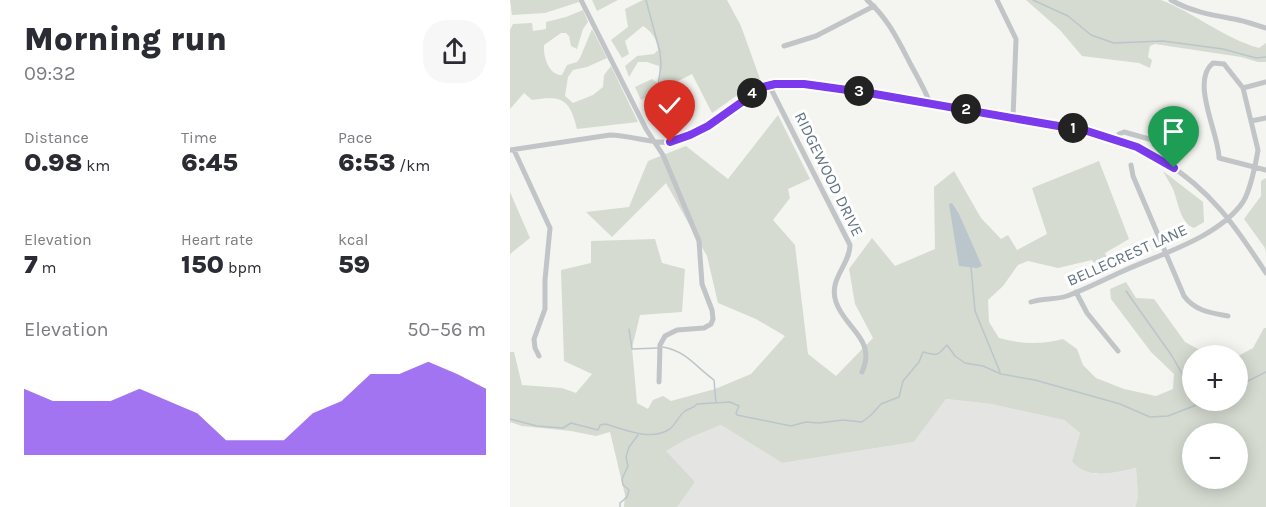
<!DOCTYPE html>
<html lang="en">
<head>
<meta charset="utf-8">
<style>
	:root { --surface:#fff; --page:#f7f7f7; --text:#2b2b33; --muted:#7c7c81; --accent:#7c3aed }
	body { margin:0; font-family:Karla,sans-serif; background:var(--page); color:var(--text); height:100vh; display:flex; flex-direction:column; font-size:22px; white-space:nowrap }
	* { box-sizing:border-box; margin:0 }
	p { font-size:20px; color:var(--muted) }
	.icon { flex:none; width:33px; height:33px; fill:none; stroke:currentColor; stroke-width:2; stroke-linecap:round; stroke-linejoin:round }
	.map { position:relative; flex:1; overflow:hidden }
	.panel { display:flex; flex-direction:column; background:var(--surface); width:510px }
	.panel>* { flex:none }
	.controls { position:absolute; left:672px; top:345px; display:grid; gap:12px }
	.controls a { display:grid; place-items:center; width:66px; height:66px; border-radius:50%; background:var(--surface); box-shadow:0 3px 15px #0003; font-size:30px }
	.pin { position:absolute; display:grid; place-items:center; width:51px; height:51px; color:#fff; margin:-62px -26px; border-radius:50% 50% 50% 0; rotate:-45deg; box-shadow:0 0 6px #0007 }
	.pin .icon { rotate:45deg }
	.km { position:absolute; width:30px; height:30px; margin:-15px; border-radius:50%; background:#222; color:#fff; font-size:16px; line-height:30px; text-align:center }
	.round { display:grid; place-items:center; flex:none; width:63px; height:63px; border-radius:24px; background:var(--page) }
	.overview { display:flex; align-items:center; justify-content:space-between; height:102px; padding:0 24px }
	h1 { font-size:33px; font-weight:800; line-height:45px }
	.metrics { display:grid; grid-template-columns:repeat(3,1fr); gap:9px; height:102px; padding:6px 24px }
	.metrics div { display:grid; align-content:center }
	.metrics b { font-size:26px; font-weight:800 }
	.metrics small { font-size:16px; font-weight:400 }
	.metrics p { font-size:16px }
	.chart { height:168px; padding:12px 24px }
	.chart p { display:flex; justify-content:space-between }
	.chart svg { width:100%; height:108px; margin-top:6px; fill:var(--accent); opacity:.7 }
	main { display:flex; flex:1; min-height:0 }
	.map>svg:first-child { display:block }
	.built { fill:#e4e5e3 }
	.green { fill:#d5dbd1; fill-rule:evenodd }
	.water { fill:#bac6cb }
	.lines { fill:none; stroke-linecap:round; stroke-linejoin:round }
	.stream { stroke:#bac6cb; stroke-width:1.5 }
	.minor { stroke:#c1c5c8; stroke-width:5 }
	.route-casing { stroke:#fff; stroke-width:12 }
	.route { stroke:#7c3aed; stroke-width:8 }
	.labels { text-anchor:middle; dominant-baseline:central; stroke-width:6; stroke-linejoin:round; paint-order:stroke }
	.street-label { font-size:16px; fill:#637481; stroke:#fff }
</style>
</head>
<body>
<main>
<section class="panel">
<div class="overview"><div><h1>Morning run</h1><p>09:32</p></div><a class="round"><svg class="icon" aria-label="share" viewBox="0 0 24 24"><path d="M12 15V3M7 8l5-5 5 5M5 13v7h14v-7"/></svg></a></div>
<div class="metrics">
<div><p>Distance</p><b>0.98<small> km</small></b></div>
<div><p>Time</p><b>6:45</b></div>
<div><p>Pace</p><b>6:53<small> /km</small></b></div>
</div>
<div class="metrics">
<div><p>Elevation</p><b>7<small> m</small></b></div>
<div><p>Heart rate</p><b>150<small> bpm</small></b></div>
<div><p>kcal</p><b>59</b></div>
</div>
<div class="chart"><p><span>Elevation</span>50–56 m</p>
<svg viewBox="0 0 160 44" preserveAspectRatio="none"><path d="M0 44V17L10 22L20 22L30 22L40 17L50 22L60 27L70 38L80 38L90 38L100 27L110 22L120 11L130 11L140 6L150 11L160 17V44z"/></svg>
</div>
</section>
<div class="map">
<svg width="756" height="507" viewBox="0 0 756 507">
	<rect width="100%" height="100%" fill="#f4f4f0"/>
	<path class="built" d="M436 399 481 404 554 420 570 433 562 461 585 474 626 468 628 497 625 507H167L168 504 156 451 177 439 211 425 272 463 404 442Z"/>
	<path class="green" d="M0 0H68L69 2 35 13 2 15Z
		M82 0H108L87 11Z
		M133 0H217L231 26 250 79 202 113 182 74 131 100 125 87 142 79 150 85 149 66 137 62H128L119 77 115 66 127 56 144 54 148 50C147 39 142 32 133 26L115 41 119 54 112 58 101 40 118 27 115 9Z
		M516 0H651C685 13 713 38 749 48L756 43V62H748L731 57 645 44 640 46 638 57 642 60 640 68 629 63 572 56 550 30Z
		M73 10 78 22 73 29 67 49 61 46 59 36 56 33H51L34 45C33 57 39 75 52 75L57 65 67 62 70 58 82 29 97 58 77 67 63 70 58 77 55 96 63 103 83 95 93 87 94 75 101 66 128 122 67 129C60 99 52 95 22 100L14 93 0 109V30L3 24 22 23 23 31 36 29V22L56 17Z
		M164 108 168 118 140 119Z
		M268 115 300 179 278 189 280 198 263 220 285 245 298 354 326 376 363 338 345 304 339 269 362 238 385 266 425 249 424 187 444 171 471 218 491 239 498 235 507 250 537 234 522 188 589 161 619 239 595 253 601 267 599 270 589 273 582 260 548 268 518 261 508 265 493 286 478 300 479 322 489 338C510 344 531 345 553 339L567 349 573 365 586 378 614 389 646 396 663 389 664 374 641 352 601 299 600 289 616 282 626 298 644 299 675 342 699 355 682 356V400H728V356L743 348 754 328H756V507H625L628 497 626 468C604 472 578 481 562 461L570 433 554 420 481 404 436 399 404 442 272 463 211 425 177 439 156 451 185 482 167 507H114L115 495 100 432 86 436 61 431 12 426 0 422V352H4L12 385 52 388 66 393 82 374 54 361 51 270 81 263V241L145 239 152 263 175 269 172 312 130 315 122 348 127 403 138 409 143 400 153 396 161 401 205 389 241 374 275 336 246 319 208 303 197 256 156 183 102 237 76 212 119 207 138 161 176 146 218 179ZM682 434H728V478H682Z
		M653 171 693 202 694 222 684 228C670 223 668 201 663 189 660 183 656 177 653 171Z
		M756 178V253L755 248 734 219 751 196V181Z
		M0 192 20 238 0 254Z"/>
	<path class="water" d="M442 203 449 214 472 266 467 268 449 266 439 204Z"/>
	<g class="lines">
		<path class="stream" d="M136 0 150 52 151 66 146 97 149 107
			M523 0 558 16 581 35 604 43 653 41 713 49 746 58 756 57
			M151 120V112
			M461 267 465 311 490 372
			M616 291 662 356 682 391
			M119 329 122 349 148 348
			M153 347C176 351 186 367 204 380L206 403
			M728 386 756 372
			M0 419 27 426 53 428 61 423 88 430 90 425 95 424C114 429 140 442 160 429 166 424 169 415 175 411 180 408 183 409 187 404L220 402 229 406 226 413 227 415 281 426 296 422 309 423 333 420 352 422 361 415 371 404 389 397 393 381 409 362 413 352C430 356 426 356 437 345L445 356 455 363 473 366 491 374 525 380 610 404 640 417 658 416 699 400
			M110 507V503L117 497 119 490 113 485 112 479 118 466 116 457 119 447 128 435"/>
		<path class="minor" d="M71 0 136 129 153 155 189 241 192 284 202 310 203 319 201 324 194 328 167 330 155 336 150 345 149 382
			M357 0C378 18 389 42 401 65 408 78 415 90 420 103
			M487 0 506 39 503 118
			M661 0C682 12 702 15 724 19 735 21 746 25 756 28
			M274 46 306 36 364 6
			M259 85 340 245C340 265 318 279 326 302 335 329 367 339 352 372
			M733 88 756 82
			M741 121 756 118
			M608 140 609 134 614 132 657 144
			M0 150 100 135C120 135 145 145 163 142 182 138 200 126 215 115 230 103 245 87 264 84 311 79 367 94 413 102 451 109 490 115 529 122 573 130 614 138 653 161 701 190 726 227 756 273
			M4 150 40 228 35 280V309L24 339 25 348 29 356
			M621 165 623 176 674 296C685 311 701 313 718 316
			M566 292 577 313 608 351
			M521 302C533 298 545 300 557 296 576 289 593 280 611 272 650 254 708 238 733 202 740 191 746 163 748 150L733 88 714 64 703 63C680 81 709 134 709 158 725 162 740 166 756 170"/>
	</g>
	<g class="lines">
		<g class="route-casing">
			<path id="route" d="M160 142 180 135 198 126 253 87 265 84H294L359 93 577 131 627 147 664 168"/>
		</g>
		<use href="#route" class="route"/>
	</g>
	<g class="labels">
		<g class="street-label">
			<text transform="translate(319 174) rotate(64)">RIDGEWOOD DRIVE</text>
			<text transform="translate(617 255) rotate(-24)">BELLECREST LANE</text>
		</g>
	</g>
</svg>
<div class="controls">
<a>+</a>
<a>−</a>
</div>
<div class="pin" style="left:664px;top:168px;background:#1e9e55"><svg class="icon" aria-label="arrive" viewBox="0 0 24 24"><path d="M6 21V4h12l-3 4 3 4H6"/></svg></div>
<div class="pin" style="left:160px;top:142px;background:#d93025"><svg class="icon" aria-label="check" viewBox="0 0 24 24"><path d="M5 12l5 5 9-10"/></svg></div>
<b class="km" style="left:563px;top:128px">1</b>
<b class="km" style="left:456px;top:109px">2</b>
<b class="km" style="left:349px;top:91px">3</b>
<b class="km" style="left:242px;top:93px">4</b>
</div>
</main>
</body>
</html>
